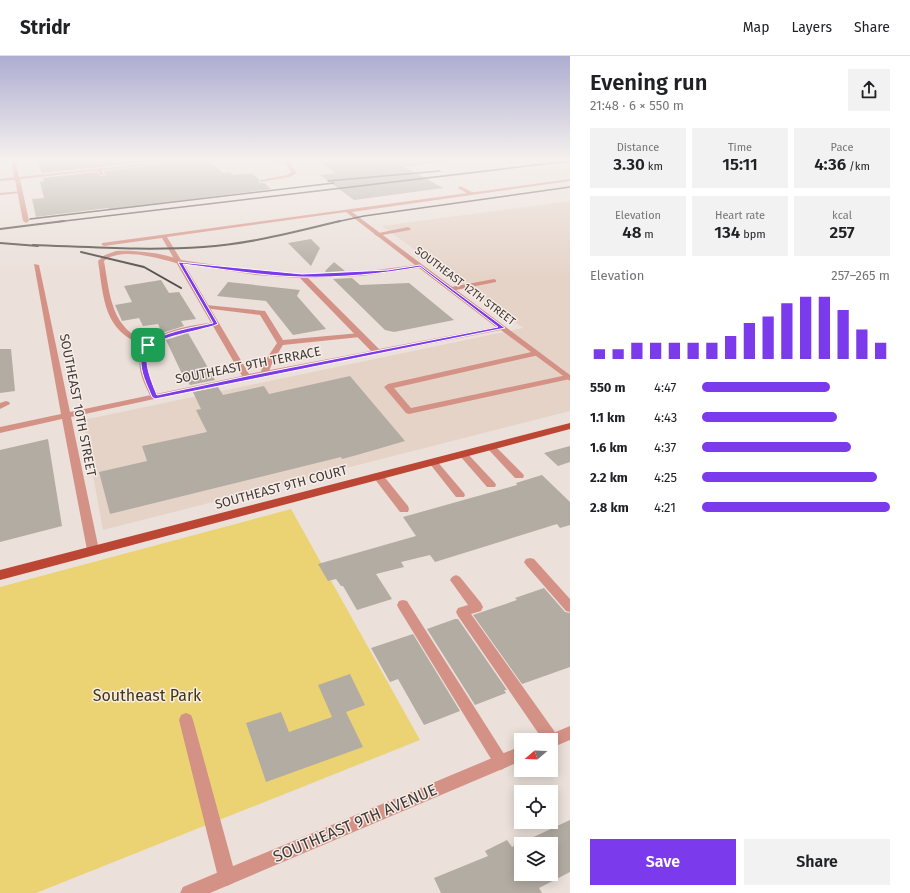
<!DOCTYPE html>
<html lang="en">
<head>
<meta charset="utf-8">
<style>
	:root { --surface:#fff; --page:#f2f2f2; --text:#202124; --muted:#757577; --line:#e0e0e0; --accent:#7c3aed }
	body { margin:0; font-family:"Fira Sans",sans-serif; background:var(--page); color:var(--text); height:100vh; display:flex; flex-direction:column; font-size:15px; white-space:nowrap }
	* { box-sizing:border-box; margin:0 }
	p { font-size:13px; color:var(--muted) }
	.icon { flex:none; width:22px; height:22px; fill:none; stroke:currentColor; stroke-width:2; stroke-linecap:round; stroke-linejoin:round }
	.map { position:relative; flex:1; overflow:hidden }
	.panel { display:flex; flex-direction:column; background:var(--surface); width:340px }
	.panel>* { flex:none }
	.needle { width:26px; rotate:251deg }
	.tools { position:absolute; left:514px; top:677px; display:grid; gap:8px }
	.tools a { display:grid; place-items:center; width:44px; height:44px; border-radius:0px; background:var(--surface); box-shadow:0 2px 10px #0003; font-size:20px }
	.pin { position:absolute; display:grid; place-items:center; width:34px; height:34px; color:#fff; margin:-17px; border-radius:8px; box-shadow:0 2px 6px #0006 }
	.round { display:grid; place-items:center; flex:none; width:42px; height:42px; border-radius:0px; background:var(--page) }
	.overview { display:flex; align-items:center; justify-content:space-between; height:68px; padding:0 20px }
	h1 { font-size:22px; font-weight:600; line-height:30px }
	.stats { display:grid; grid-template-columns:repeat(3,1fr); gap:6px; height:68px; padding:4px 20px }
	.stats div { display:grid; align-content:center; border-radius:0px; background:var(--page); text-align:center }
	.stats b { font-size:17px; font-weight:600 }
	.stats small { font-size:11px; font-weight:400 }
	.stats p { font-size:11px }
	.chart { height:112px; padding:8px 20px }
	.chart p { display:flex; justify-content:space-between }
	.chart svg { width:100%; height:72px; margin-top:4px; stroke:var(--accent); stroke-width:6 }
	.button { display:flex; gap:8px; margin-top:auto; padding:8px 20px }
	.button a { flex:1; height:46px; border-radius:0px; background:var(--accent); color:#fff; font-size:16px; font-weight:600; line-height:46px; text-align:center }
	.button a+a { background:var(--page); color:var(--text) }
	ul { padding:0 20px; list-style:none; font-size:13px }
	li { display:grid; grid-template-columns:64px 48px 1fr; align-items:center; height:30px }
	li i { height:10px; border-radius:5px; background:var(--accent) }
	header { display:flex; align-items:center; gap:24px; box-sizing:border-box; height:56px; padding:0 20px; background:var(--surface); border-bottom:1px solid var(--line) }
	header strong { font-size:19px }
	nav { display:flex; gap:22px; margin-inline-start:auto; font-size:14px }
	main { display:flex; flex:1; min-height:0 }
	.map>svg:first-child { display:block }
	.built { fill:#e5d3c8 }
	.green { fill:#ebd374 }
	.building { fill:#b3aca3; fill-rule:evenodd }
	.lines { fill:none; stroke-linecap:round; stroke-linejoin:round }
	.lane { fill:#d49286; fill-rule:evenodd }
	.street { fill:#d49286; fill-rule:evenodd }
	.primary { fill:#bc4634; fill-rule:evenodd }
	.rail-far1 { stroke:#514d4a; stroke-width:1.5 }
	.rail { stroke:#514d4a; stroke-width:2 }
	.route { fill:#7c3aed; stroke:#fff; fill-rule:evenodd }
	.labels { text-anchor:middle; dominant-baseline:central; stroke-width:3; stroke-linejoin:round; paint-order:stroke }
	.far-street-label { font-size:11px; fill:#3e3a38; stroke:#f8ede7 }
	.street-label { font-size:13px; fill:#3e3a38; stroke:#f8ede7 }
	.near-park-label { font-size:16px; fill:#41370b; stroke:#f8ede7 }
	.near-street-label { font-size:16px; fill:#3e3a38; stroke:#f8ede7 }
</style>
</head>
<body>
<header>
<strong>Stridr</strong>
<nav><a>Map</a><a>Layers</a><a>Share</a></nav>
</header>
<main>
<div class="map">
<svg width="570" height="837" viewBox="0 0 570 837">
	<rect width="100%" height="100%" fill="#ebe0da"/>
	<path class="built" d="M570 145V355L103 474 83 364 523 272 382 170Z"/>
	<path class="green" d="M291 453 420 684 36 837H0V531Z"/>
	<path class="building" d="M37 103H178L42 117Z
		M207 103 223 117 230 116 232 119 252 117 259 123V127H264L271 133 109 154 108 152 36 161 32 143 44 142 40 126 44 125 43 122 97 116 100 120H104L105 119 104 115Z
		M316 103H390L443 132 354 144 320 119 336 117Z
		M311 183 320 192 311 210 288 187Z
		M334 206 345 215 326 216 325 215Z
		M352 222 360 229 409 227 454 264 394 276 385 274 333 223Z
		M161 224 169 237 179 236 196 263 181 265 184 270 162 277 158 268 143 270 139 262 122 265 115 249 132 246 124 230Z
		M228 226 300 234 297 240 326 273 293 279 266 245 217 240Z
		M188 277 215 324 190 329 183 320 166 284Z
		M0 293H11L15 335 0 337Z
		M350 320 405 385 357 399 342 403 341 401 110 458 99 416 147 405 142 390 207 376 196 354 201 353 193 336 218 331 223 339 264 330 269 338Z
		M48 383 62 470 0 486V394Z
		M570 390V406L558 410 544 397Z
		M542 419 570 446V469L560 472 557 468 435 506 430 499 401 506 404 511 376 518 392 543 357 554 343 530H341L336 523 328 525 318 508 416 480 403 461 517 429 516 427Z
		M544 532 565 556 570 557V611L522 628 473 559 517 544 515 542Z
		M455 563H458L507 634H504L506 637 475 649 427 573Z
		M413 578 460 655 424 669 398 623 390 626 371 592Z
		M350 618 365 649 346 656 363 691 266 726 246 667 281 656 289 676 332 661 318 629Z
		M570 764V816L539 832 542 837H441L434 822 488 800 485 795 507 784 512 791ZM521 788H551V818H521Z"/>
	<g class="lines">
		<path class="lane" d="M16 103 14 105 0 106V104Z
			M288 103H292L289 107 297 117 290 121 260 126V124L287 119 292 116 286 108 271 107 286 106Z
			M391 103H397L408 108 449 103 453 104 407 110Z
			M97 113H101L104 119H100Z
			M460 130 474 137V138L470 139 458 132Z
			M22 135 20 137 0 139V137Z
			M408 171 411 173 410 174 377 180 374 178Z
			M116 195C132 194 170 197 183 206L180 208C160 203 122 190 104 205 110 240 111 273 149 287 167 272 194 269 216 266L220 268 216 270C198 273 149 279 147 303 146 316 153 330 159 341L158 343H152L151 341C143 325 133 307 145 290 103 275 104 243 98 205L105 199Z
			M494 223 496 224V226L451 235 448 233 451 231Z
			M206 249 265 255 283 284 360 277 364 279 360 281 283 289 273 305 268 318 264 320 260 318 265 305 277 287 260 259 204 252 203 251Z
			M536 295 540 297 539 299 394 332 411 352 567 319H570V323L409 358 406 357 384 331 388 328Z
			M6 345 9 346 10 348 0 353V347Z
			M491 388 494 389 523 418 524 420 523 422H515L488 393 486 391Z
			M463 395 466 396 495 427 496 429 495 431H487L460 400 458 398 460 396Z
			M433 403 436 404 464 437 465 439 464 441H456L430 408 428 406 430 404Z
			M378 417 382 418 408 450 409 453 408 456H400L374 422 373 420 374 418Z
			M530 502 534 503 570 543V556L566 555 526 509 524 506 526 503Z
			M456 519 460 521 481 547 483 551 481 555 471 558 557 679 559 684 557 689 552 691 551 684H543L458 560 456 556 458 552 468 549 450 524 452 521Z
			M403 544 407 545 506 701 509 706 506 711 501 714 496 711 399 553 397 549 399 545Z
			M186 657 191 659 193 664 236 821 233 827 227 830 221 827 218 821 179 664 181 659Z"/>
		<path class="street" d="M11 103H15L19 121 192 103H206L20 123 29 165 26 167 23 165 15 124 0 125V123L14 121Z
			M570 123V125L352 156 570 319V325L501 274 247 323 71 361 99 494 97 497H89L87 494 62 363 0 377V371L61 358 34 208 39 209 70 356 242 320 162 182 104 190 102 189V187ZM346 156 415 209C378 214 340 219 303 218 262 217 222 210 181 204L167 181ZM184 208 256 219 300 222 371 295 249 318ZM419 212 496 271 379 293 308 222 361 220Z
			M570 670V684L551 692V684H544L546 680Z
			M521 690V705L210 837H180L183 831Z"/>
		<path class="primary" d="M570 367V373L0 524V514Z"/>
		<path class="rail-far1" d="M328 125 440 115
			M30 163 334 127
			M56 166 570 105
			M336 166 364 160 570 131"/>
		<path class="rail" d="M0 173 64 165
			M0 187 38 190
			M33 189C90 191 147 195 203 191 249 188 295 176 340 165
			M81 196 144 211 181 232"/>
	</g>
	<linearGradient id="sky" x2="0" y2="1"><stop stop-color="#adadd1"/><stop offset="0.47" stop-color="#f6f1ee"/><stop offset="1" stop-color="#f6f1ee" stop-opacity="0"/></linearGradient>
	<rect width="570" height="220" fill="url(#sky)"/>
	<path class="route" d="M178 206 302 218 388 214 420 209 505 272 155 343 152 341C147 329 140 316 141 303 142 277 193 272 213 267ZM183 208C222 213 262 220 301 221 340 222 381 218 420 211L498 271 247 320 157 339C135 287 149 286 198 274 204 272 212 271 218 268Z"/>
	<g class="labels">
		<g class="far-street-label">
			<text transform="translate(465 230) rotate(37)">SOUTHEAST 12TH STREET</text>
		</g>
		<g class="street-label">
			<text transform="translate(248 309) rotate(-11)">SOUTHEAST 9TH TERRACE</text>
			<text transform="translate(78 349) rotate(79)">SOUTHEAST 10TH STREET</text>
			<text transform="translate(281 431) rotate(-15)">SOUTHEAST 9TH COURT</text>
		</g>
		<g class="near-park-label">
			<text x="147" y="639">Southeast Park</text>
		</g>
		<g class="near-street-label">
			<text transform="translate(355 767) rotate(-23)">SOUTHEAST 9TH AVENUE</text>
		</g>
	</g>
</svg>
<div class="tools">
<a><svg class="needle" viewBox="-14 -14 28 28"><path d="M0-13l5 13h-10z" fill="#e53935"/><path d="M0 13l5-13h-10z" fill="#757577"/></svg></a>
<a><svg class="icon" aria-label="locate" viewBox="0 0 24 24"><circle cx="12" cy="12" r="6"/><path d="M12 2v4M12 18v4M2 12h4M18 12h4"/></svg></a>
<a><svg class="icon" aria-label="layers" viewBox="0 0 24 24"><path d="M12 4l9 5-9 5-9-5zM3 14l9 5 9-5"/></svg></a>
</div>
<div class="pin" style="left:148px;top:289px;background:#1e9e55"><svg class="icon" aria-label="arrive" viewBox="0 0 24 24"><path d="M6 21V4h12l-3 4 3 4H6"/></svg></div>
</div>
<section class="panel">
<div class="overview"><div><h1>Evening run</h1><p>21:48 · 6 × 550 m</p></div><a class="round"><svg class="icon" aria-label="share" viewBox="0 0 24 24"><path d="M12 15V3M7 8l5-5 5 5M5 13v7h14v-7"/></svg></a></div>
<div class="stats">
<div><p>Distance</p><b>3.30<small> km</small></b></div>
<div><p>Time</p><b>15:11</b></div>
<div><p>Pace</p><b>4:36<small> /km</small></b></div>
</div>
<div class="stats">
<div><p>Elevation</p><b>48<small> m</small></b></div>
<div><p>Heart rate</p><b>134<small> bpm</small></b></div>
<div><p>kcal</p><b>257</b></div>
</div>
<div class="chart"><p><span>Elevation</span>257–265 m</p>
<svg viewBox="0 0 160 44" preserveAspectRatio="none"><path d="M5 44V38M15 44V38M25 44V34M35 44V34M45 44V34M55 44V34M65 44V34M75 44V30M85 44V22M95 44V18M105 44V10M115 44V6M125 44V6M135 44V14M145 44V26M155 44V34"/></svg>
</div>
<ul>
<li><b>550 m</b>4:47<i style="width:68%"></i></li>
<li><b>1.1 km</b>4:43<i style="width:72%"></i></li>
<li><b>1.6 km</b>4:37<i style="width:79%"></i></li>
<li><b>2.2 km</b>4:25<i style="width:93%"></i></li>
<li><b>2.8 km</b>4:21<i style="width:100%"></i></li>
</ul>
<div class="button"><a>Save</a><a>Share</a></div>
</section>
</main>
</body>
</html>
